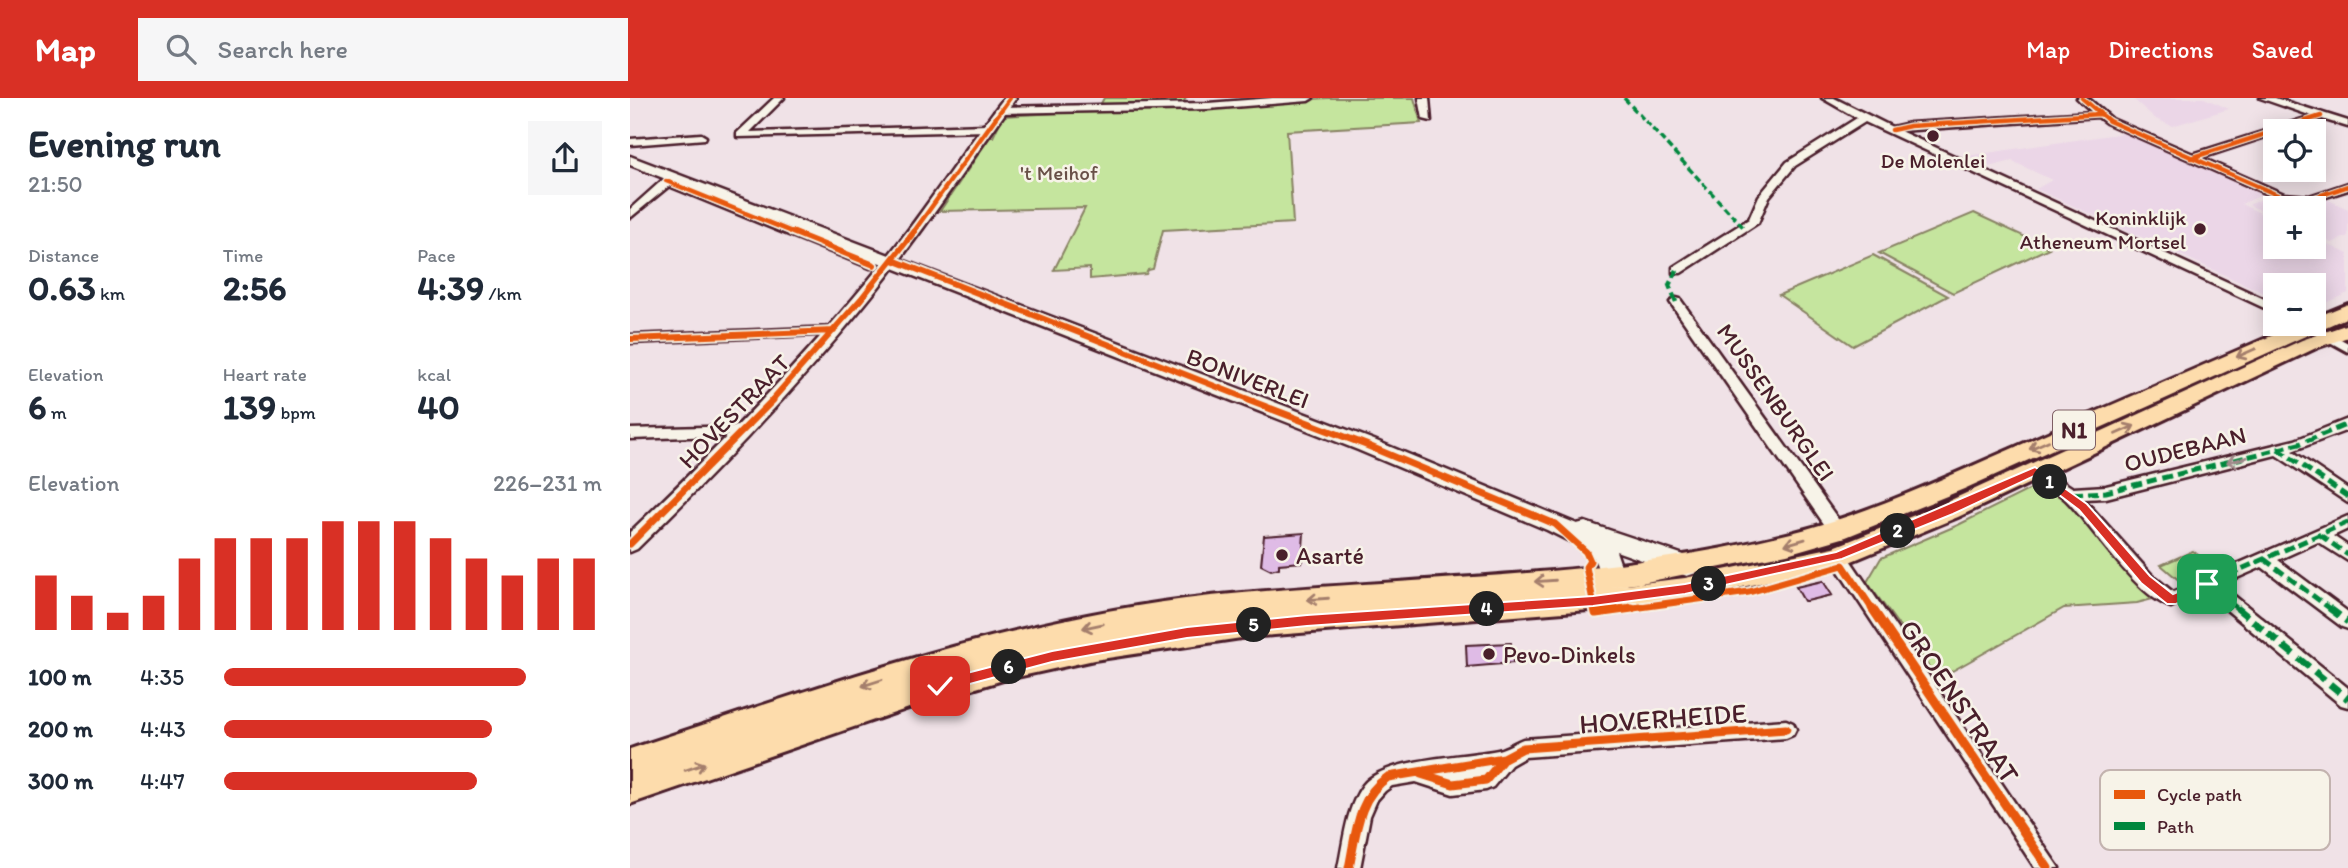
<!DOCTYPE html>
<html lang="en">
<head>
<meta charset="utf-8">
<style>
	:root { --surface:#fff; --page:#f6f6f7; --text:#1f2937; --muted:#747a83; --accent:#d93025 }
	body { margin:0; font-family:Itim,sans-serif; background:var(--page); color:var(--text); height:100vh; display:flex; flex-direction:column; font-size:26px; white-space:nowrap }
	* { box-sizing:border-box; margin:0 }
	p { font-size:23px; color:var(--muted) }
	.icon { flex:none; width:38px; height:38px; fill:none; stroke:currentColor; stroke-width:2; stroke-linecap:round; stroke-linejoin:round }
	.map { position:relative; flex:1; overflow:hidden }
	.details { display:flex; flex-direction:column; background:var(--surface); width:630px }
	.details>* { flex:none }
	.tools { position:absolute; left:1633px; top:21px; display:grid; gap:14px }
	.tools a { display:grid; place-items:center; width:63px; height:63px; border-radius:0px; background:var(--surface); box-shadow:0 4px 18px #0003; font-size:35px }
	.pin { position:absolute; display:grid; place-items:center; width:60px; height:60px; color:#fff; margin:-30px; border-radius:14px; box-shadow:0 4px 10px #0006 }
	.km { position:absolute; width:35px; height:35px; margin:-18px; border-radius:50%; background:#222; color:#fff; font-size:19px; line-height:35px; text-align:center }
	.round { display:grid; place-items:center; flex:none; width:74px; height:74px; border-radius:0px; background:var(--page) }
	.overview { display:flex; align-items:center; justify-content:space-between; height:119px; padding:0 28px }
	h1 { font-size:38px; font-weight:700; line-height:52px }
	.figures { display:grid; grid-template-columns:repeat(3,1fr); gap:10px; height:119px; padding:7px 28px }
	.figures div { display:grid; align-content:center }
	.figures b { font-size:35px; font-weight:700 }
	.figures small { font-size:19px; font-weight:400 }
	.figures p { font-size:19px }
	.chart { height:196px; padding:14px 28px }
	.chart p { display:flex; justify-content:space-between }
	.chart svg { width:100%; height:126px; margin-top:7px; stroke:var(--accent); stroke-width:6 }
	ul { padding:0 28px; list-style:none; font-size:23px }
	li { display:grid; grid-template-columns:112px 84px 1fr; align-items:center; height:52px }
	li i { height:18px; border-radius:9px; background:var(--accent) }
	header { display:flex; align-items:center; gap:42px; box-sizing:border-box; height:98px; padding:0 35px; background:var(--accent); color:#fff }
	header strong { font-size:33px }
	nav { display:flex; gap:38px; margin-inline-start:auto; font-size:24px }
	.search { width:490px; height:63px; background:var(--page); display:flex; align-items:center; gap:18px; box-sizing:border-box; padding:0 24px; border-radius:0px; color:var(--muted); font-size:26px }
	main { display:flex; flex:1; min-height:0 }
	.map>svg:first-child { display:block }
	.built { fill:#ebd6e7 }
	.green { fill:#c5e59e; stroke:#888264; stroke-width:2 }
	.building { fill:#dfbbe6; stroke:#4a1f2b; stroke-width:2 }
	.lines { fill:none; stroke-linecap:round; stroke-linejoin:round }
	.minor-casing { stroke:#4a1f2b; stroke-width:5 }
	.tertiary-casing { stroke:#4a1f2b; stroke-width:5 }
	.secondary-casing { stroke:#4a1f2b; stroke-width:5 }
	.primary-casing { stroke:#4a1f2b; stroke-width:6 }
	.minor { fill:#f7f3e8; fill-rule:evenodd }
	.tertiary { fill:#f7f3e8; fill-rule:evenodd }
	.secondary { fill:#f7f3e8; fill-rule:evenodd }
	.primary { fill:#fddcac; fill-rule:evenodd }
	.quiet-far3 { stroke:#00873e; stroke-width:3.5; stroke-dasharray:7 3.5; stroke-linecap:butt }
	.quiet-far2 { stroke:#00873e; stroke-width:4.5; stroke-dasharray:9 4.5; stroke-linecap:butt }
	.quiet-far1 { stroke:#00873e; stroke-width:5; stroke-dasharray:10 5; stroke-linecap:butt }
	.quiet { stroke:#00873e; stroke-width:7; stroke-dasharray:13 7; stroke-linecap:butt }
	.cycleway-far3-casing { stroke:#f7f3e8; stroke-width:7 }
	.cycleway-far2-casing { stroke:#f7f3e8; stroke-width:10 }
	.cycleway-far1-casing { stroke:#f7f3e8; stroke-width:11 }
	.cycleway-casing { stroke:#f7f3e8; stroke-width:13 }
	.cycleway-far3 { stroke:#e8590c; stroke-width:4.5 }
	.cycleway-far2 { stroke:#e8590c; stroke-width:6 }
	.cycleway-far1 { stroke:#e8590c; stroke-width:7 }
	.cycleway { stroke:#e8590c; stroke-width:9 }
	.oneway { stroke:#a47e6c }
	.oneway2 { stroke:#a0898a }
	.route { fill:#d93025; stroke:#fff; stroke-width:2 }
	.poi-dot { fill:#4a1f2b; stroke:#f7f3e8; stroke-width:2.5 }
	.labels { text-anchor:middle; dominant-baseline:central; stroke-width:5; stroke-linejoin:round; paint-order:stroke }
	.far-poi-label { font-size:21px; fill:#4a1f2b; stroke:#f7f3e8 }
	.far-park-label { font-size:21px; fill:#695048; stroke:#f7f3e8 }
	.shield { fill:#f7f3e8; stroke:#7e5f64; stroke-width:2 }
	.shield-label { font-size:23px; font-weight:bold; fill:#4a1f2b }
	.street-label { font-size:24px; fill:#4a1f2b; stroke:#f7f3e8 }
	.poi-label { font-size:24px; fill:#4a1f2b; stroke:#f7f3e8; text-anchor:start }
	.near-street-label { font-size:28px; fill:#4a1f2b; stroke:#f7f3e8 }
	.key { fill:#f7f3e8; stroke:#c3b3af; stroke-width:2 }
	.key-label { font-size:19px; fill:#4a1f2b }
</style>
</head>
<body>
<header>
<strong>Map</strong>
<div class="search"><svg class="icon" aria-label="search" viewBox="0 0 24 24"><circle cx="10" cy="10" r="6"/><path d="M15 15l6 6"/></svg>Search here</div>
<nav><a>Map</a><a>Directions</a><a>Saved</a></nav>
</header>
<main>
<section class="details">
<div class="overview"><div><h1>Evening run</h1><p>21:50</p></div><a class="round"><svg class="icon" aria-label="share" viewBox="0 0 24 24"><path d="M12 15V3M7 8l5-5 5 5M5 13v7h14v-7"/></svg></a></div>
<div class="figures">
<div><p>Distance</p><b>0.63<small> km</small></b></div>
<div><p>Time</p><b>2:56</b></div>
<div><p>Pace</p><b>4:39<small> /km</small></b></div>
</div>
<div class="figures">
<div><p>Elevation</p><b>6<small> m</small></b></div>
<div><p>Heart rate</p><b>139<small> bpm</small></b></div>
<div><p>kcal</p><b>40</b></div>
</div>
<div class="chart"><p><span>Elevation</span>226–231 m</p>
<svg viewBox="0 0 160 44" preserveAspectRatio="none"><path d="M5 44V25M15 44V32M25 44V38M35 44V32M45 44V19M55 44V12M65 44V12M75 44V12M85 44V6M95 44V6M105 44V6M115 44V12M125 44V19M135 44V25M145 44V19M155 44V19"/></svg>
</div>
<ul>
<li><b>100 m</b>4:35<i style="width:80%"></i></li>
<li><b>200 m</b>4:43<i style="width:71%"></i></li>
<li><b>300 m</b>4:47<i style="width:67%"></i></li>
</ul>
</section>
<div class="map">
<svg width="1718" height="770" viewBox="0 0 1718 770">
	<rect width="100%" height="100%" fill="#f0e2e7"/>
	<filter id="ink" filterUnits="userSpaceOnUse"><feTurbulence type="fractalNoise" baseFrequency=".0143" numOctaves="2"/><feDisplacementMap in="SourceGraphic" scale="14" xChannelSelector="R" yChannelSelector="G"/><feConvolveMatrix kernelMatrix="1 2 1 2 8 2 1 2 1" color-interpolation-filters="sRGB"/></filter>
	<g filter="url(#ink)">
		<path class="built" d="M1502 0H1574L1599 11 1542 28 1526 21Z
			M1495 35 1632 97 1611 106 1645 122V149H1684V140L1718 156V195L1684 210V187H1645V200L1406 91 1422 82 1382 63 1358 69 1336 58Z
			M1637 99 1661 103 1684 104 1694 100 1718 111V138L1702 145 1684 137V110H1645V119L1619 107Z"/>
		<path class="green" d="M474 0H556L552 6 469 9Z
			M698 0H784L791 25 657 33 663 125 533 132 523 171 518 172 516 176 460 181V170L424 172 455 110 310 113 360 39H363L373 18Z
			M1344 115 1419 150 1323 195 1249 155Z
			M1243 157 1318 198 1223 248 1149 197Z
			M1415 384 1446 409 1527 500 1507 505 1434 510 1308 581 1237 484 1251 460 1328 427Z
			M1563 453 1584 469 1551 484 1531 467Z"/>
		<path class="building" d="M674 435 672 464 649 466V470L641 472 631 467 634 438Z
			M1193 483 1202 497 1177 503H1174L1166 489Z
			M881 545 883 565 837 569 836 547Z"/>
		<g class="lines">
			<g class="minor-casing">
				<path id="minor" d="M144 0H154L120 34 357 27 362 30 357 33 107 39V35Z
					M643 0H683L678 3 578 11 371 15 366 12 371 9 578 5Z
					M789 0H799L801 23 793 21Z
					M1192 0H1204L1262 29 1280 25 1462 14 1447 0H1458L1482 21 1563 56 1682 18 1630 0H1645L1718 23V29L1692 21 1654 33H1645V36L1572 60 1654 96 1679 98 1718 85V92L1680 104 1648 101 1476 25 1468 19 1270 33 1645 206V215L1235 24 1165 68 1139 99 1128 125 1051 175H1043V169L1119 121 1129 98 1157 64 1227 20Z
					M71 36 76 39 75 41 0 47V41Z
					M38 77H46L47 79 44 83 250 167 248 170H240L39 88 0 120V111Z
					M1046 200 1050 201 1213 428 1215 432 1213 436H1201L1040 204Z
					M1667 226H1683L1718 245V254Z
					M204 229 211 233 209 236 0 245V237Z
					M1718 321V332L1662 353 1718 391V405L1646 357 1476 400 1454 401 1522 477 1543 494 1718 418V431L1703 438 1718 448V463L1688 444 1648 462 1718 514V531L1712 529 1632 469 1591 487 1718 590V609L1711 607 1575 494 1541 509C1506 498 1463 429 1436 402 1425 391 1406 386 1397 373L1400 369H1410L1443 390 1476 388 1665 342Z
					M112 328 117 329 119 333 117 337 0 341V331Z
					M1208 452 1214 453 1429 770H1405L1202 463 1200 458 1202 453Z
					M1156 622 1163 625 1166 631 1163 637 1156 640 895 659 881 667 863 689 856 692 823 696 786 684 762 688 755 693 747 702 740 718 730 770H708C714 743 716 710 733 687 754 660 834 659 868 652 877 650 885 644 893 641Z"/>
			</g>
			<g class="tertiary-casing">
				<path id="tertiary" d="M374 0H386C336 69 289 140 235 206 164 293 87 373 7 451L0 454V434C90 348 177 259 254 163 297 110 333 53 374 0Z"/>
			</g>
			<g class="secondary-casing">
				<path id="secondary" d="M0 58 744 342 947 426 955 424 1066 461 1069 468 1066 475 1057 478 986 453 1001 497 997 504 988 507 979 504 964 459 959 453 917 432 728 352 0 67Z"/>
			</g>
			<g class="primary-casing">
				<path id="primary" d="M1718 206V219L1334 391 1216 439 1157 456 1006 486 978 489 1055 480 1204 449 1310 407 1672 242 1718 226V239L1686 250 1328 419 1217 465 1055 502 1010 508 618 539 464 562 373 582 279 610 0 706V651C190 589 380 519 581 498 774 478 972 483 1161 435 1237 416 1310 382 1381 351 1477 309 1573 267 1669 226H1684V220Z"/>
			</g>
			<use href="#minor" class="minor"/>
			<use href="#tertiary" class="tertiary"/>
			<use href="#secondary" class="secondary"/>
			<use href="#primary" class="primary"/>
			<path class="quiet-far3" d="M994 0 1113 129"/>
			<path class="quiet-far2" d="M1046 204 1039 187 1047 172"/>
			<path class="quiet-far1" d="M1648 351 1718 399
				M1405 373 1440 396 1476 394 1669 346 1718 326
				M1440 396 1516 482 1541 502 1718 424
				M1690 437 1718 457
				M1634 461 1702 512
				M1577 486 1609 512"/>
			<path class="quiet" d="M1607 510 1718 601
				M1699 510 1718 524"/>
			<g class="cycleway-far3-casing">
				<path id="cycleway-far3" d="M1452 0 1479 23 1652 99 1680 101 1718 88
					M1262 32 1280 28 1470 16
					M1561 60 1691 18
					M36 83 167 136
					M282 136 380 0"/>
			</g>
			<g class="cycleway-far2-casing">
				<path id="cycleway-far2" d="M162 134 244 167
					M263 162 623 303
					M0 241 204 233
					M141 303 231 201 284 134"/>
			</g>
			<g class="cycleway-far1-casing">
				<path id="cycleway-far1" d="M618 302 736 347 925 426 956 454 960 463 956 469 965 512
					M0 446 143 302
					M989 512 1119 494 1213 467 1243 512"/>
			</g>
			<g class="cycleway-casing">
				<path id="cycleway" d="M965 510 966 515 1002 510
					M1242 510 1418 770
					M791 676 823 686 856 682 874 660
					M719 770C726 737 727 699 758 679L874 660 893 650 1156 631"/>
			</g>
			<use href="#cycleway-far3" class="cycleway-far3"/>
			<use href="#cycleway-far2" class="cycleway-far2"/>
			<use href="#cycleway-far1" class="cycleway-far1"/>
			<use href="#cycleway" class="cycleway"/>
		</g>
		<defs><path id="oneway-shaft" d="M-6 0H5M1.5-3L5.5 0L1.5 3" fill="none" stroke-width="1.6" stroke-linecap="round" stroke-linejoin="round" transform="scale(1.75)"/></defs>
		<g class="oneway">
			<use href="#oneway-shaft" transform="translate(1616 255) rotate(156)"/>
			<use href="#oneway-shaft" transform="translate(1495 332) rotate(-24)"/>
			<use href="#oneway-shaft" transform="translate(1409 347) rotate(156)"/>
			<use href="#oneway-shaft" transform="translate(1165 444) rotate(164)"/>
			<use href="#oneway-shaft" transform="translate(915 483) rotate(176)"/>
			<use href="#oneway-shaft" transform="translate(688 501) rotate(176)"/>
			<use href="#oneway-shaft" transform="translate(463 528) rotate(168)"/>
			<use href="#oneway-shaft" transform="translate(242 585) rotate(162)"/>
			<use href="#oneway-shaft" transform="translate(65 669) rotate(-19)"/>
		</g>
		<use class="oneway2" href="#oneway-shaft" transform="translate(1607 362) rotate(166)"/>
	</g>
	<path class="route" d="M1405 369 1457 406 1520 478 1543 496 1577 481 1581 483V490L1546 506H1537L1511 485 1449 412 1404 378 1323 416 1212 461 1055 496 963 508 677 528 557 540 422 564 310 594 304 588 310 582 422 553 557 529 677 517 963 498 1055 486 1206 454Z"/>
	<g class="poi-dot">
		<circle cx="1303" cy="38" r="7"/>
		<circle cx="1570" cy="131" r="7"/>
		<circle cx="652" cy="457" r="7"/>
		<circle cx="859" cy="556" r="7"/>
	</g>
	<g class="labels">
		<g class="far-poi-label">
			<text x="1303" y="62">De Molenlei</text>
			<text x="1556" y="119" text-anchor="end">Koninklijk<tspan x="1556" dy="24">Atheneum Mortsel</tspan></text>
		</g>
		<g class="far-park-label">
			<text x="429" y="74">'t Meihof</text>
		</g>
		<rect class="shield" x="1423" y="312.5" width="42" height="39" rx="5"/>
		<g class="shield-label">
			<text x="1444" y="332">N1</text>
		</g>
		<g class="street-label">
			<text transform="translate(618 280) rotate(21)">BONIVERLEI</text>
			<text transform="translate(1146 304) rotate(55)">MUSSENBURGLEI</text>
			<text transform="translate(104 313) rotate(-46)">HOVESTRAAT</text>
			<text transform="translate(1555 351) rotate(-14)">OUDEBAAN</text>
		</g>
		<g class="poi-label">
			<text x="666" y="457">Asarté</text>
			<text x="873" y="556">Pevo-Dinkels</text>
		</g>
		<g class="near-street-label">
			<text transform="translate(1330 603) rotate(56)">GROENSTRAAT</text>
			<text transform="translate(1033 620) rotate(-4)">HOVERHEIDE</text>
		</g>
	</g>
	<rect x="1470" y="672" width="230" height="80" rx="10" class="key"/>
	<rect x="1484" y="692" width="31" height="9" fill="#e8590c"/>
	<rect x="1484" y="724" width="31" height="8" fill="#00873e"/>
	<g class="key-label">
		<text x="1527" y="703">Cycle path</text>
		<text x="1527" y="735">Path</text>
	</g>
</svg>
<div class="tools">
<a><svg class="icon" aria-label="locate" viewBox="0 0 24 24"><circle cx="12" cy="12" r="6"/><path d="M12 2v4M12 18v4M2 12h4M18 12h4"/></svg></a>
<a>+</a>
<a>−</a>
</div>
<div class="pin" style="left:1577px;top:486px;background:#1e9e55"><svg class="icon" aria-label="arrive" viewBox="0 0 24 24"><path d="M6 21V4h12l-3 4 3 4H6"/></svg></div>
<div class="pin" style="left:310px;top:588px;background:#d93025"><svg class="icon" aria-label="check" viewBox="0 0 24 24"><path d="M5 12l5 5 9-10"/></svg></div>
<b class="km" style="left:1420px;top:384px">1</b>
<b class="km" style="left:1268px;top:433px">2</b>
<b class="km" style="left:1079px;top:486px">3</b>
<b class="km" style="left:857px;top:511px">4</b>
<b class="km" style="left:624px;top:527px">5</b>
<b class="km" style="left:379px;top:569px">6</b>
</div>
</main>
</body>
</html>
